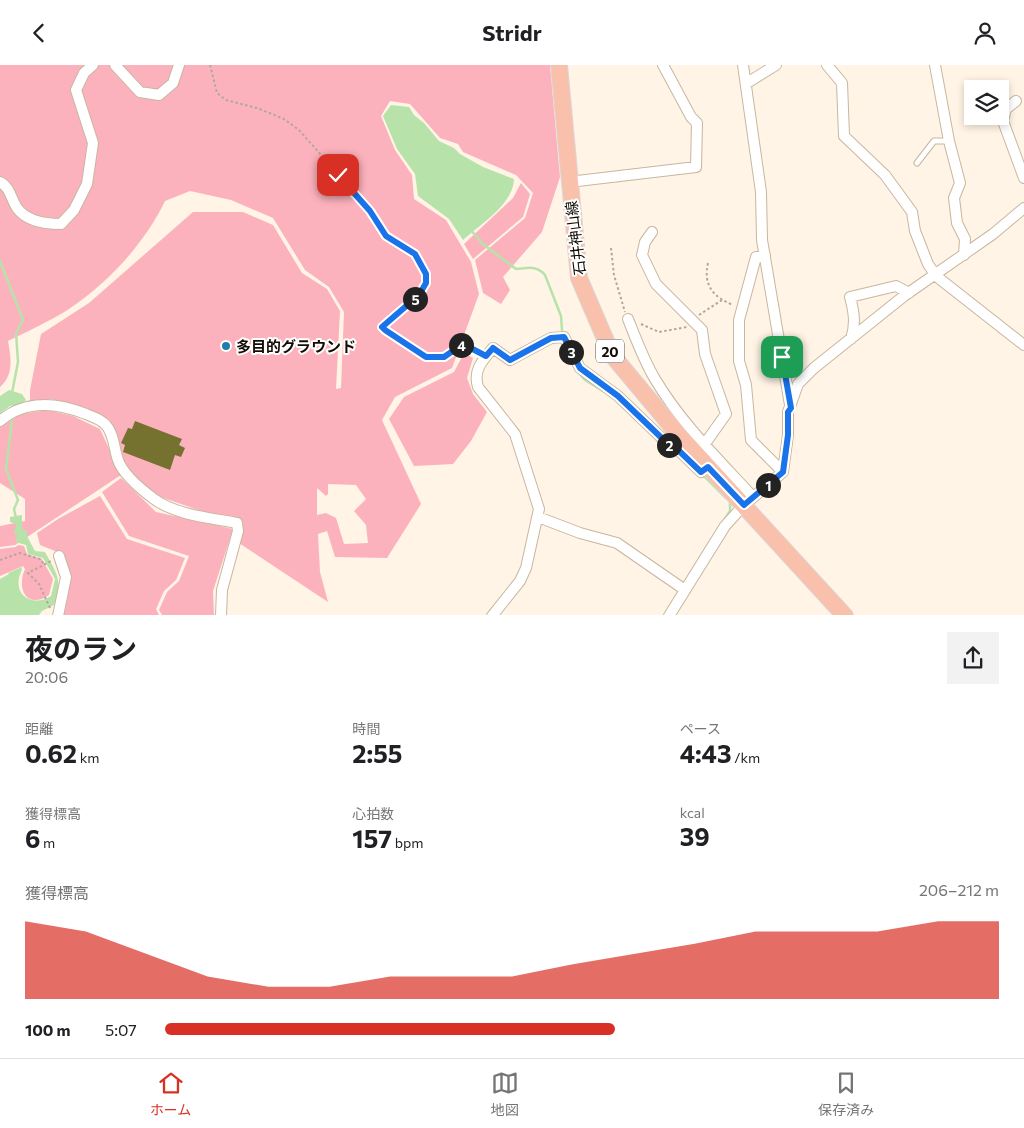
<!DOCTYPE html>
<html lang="ja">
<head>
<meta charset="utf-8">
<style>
	:root { --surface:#fff; --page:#f2f2f2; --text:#202124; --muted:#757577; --line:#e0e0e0; --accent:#d93025 }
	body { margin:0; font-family:Commissioner,"Noto Sans JP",sans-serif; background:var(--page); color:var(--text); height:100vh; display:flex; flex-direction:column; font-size:19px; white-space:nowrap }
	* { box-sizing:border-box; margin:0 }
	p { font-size:16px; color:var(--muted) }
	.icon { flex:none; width:28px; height:28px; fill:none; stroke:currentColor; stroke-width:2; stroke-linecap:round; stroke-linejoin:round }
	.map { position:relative; height:550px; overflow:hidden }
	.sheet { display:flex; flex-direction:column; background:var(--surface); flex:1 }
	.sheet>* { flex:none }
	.controls { position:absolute; left:964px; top:15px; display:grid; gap:10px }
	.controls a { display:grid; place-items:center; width:45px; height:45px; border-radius:0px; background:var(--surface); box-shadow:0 2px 8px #0003; font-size:25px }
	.pin { position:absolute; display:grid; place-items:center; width:42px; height:42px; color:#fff; margin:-21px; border-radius:10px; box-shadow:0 2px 8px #0006 }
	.km { position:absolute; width:25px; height:25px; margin:-12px; border-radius:50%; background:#222; color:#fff; font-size:14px; line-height:25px; text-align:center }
	.round { display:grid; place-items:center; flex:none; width:52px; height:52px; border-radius:0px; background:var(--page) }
	.head { display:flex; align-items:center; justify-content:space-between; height:85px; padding:0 25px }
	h1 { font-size:28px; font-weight:700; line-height:38px }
	.metrics { display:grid; grid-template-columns:repeat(3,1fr); gap:8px; height:85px; padding:5px 25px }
	.metrics div { display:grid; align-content:center }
	.metrics b { font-size:25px; font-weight:700 }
	.metrics small { font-size:14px; font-weight:400 }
	.metrics p { font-size:14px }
	.chart { height:140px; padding:10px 25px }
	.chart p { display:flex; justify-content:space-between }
	.chart svg { width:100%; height:90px; margin-top:5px; fill:var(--accent); opacity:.7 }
	ul { padding:0 25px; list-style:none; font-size:16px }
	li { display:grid; grid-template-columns:80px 60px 1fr; align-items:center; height:38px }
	li i { height:12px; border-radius:6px; background:var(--accent) }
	header { display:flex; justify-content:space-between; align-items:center; height:65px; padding:0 25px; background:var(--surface); font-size:22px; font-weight:700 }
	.tab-bar { display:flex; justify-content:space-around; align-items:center; height:70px; border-top:1px solid var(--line); background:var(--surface); font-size:14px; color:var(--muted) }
	.tab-bar a { display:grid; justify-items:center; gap:2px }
	.tab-bar .active { color:var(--accent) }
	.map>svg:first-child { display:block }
	.green { fill:#fcb2bc; fill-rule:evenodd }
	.water { fill:#b7e3ab }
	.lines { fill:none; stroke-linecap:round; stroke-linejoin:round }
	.stream { stroke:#b7e3ab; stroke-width:2.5 }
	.building { fill:#75722f }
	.service-casing { stroke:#c8b69f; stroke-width:7 }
	.minor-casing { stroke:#c8b69f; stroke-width:12 }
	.primary-casing { stroke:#d9d8d7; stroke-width:18 }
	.path { stroke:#b1a79b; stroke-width:2; stroke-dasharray:2.5 2.5; stroke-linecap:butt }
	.service { stroke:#fff; stroke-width:5 }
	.minor { stroke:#fff; stroke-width:10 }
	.primary { stroke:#f9c1ab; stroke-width:16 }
	.route-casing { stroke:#fff; stroke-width:10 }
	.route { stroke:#1a73e8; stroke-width:6 }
	.poi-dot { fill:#217dab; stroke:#fff; stroke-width:2 }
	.labels { text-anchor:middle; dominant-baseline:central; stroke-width:4; stroke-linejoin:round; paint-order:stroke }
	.shield { fill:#fff; stroke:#595550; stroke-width:1 }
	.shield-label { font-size:14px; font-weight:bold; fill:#120c05 }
	.street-label { font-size:15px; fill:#120c05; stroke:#fff }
	.poi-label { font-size:15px; font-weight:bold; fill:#120c05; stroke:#fff; text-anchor:start }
</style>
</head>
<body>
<header><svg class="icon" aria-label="back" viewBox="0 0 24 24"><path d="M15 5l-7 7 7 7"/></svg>Stridr<svg class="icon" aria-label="person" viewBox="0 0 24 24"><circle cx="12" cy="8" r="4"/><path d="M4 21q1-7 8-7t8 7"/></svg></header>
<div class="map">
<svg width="1024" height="551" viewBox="0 0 1024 551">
	<rect width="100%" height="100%" fill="#fff4e5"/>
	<path class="green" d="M0 0H550L560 112 542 167 503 212 510 225 501 239 483 228 475 195 525 153 533 128 516 110 463 87 458 79 440 73 410 39 390 36 381 51 395 85 412 110 414 134 446 155 471 197 479 229 452 303 395 332 382 355 421 439 387 493 335 492 327 466 318 469 320 507 328 537 239 478 243 461 239 453 210 449 155 430 126 403 121 394 115 365 78 341 51 334 30 338V325L41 269 89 238 193 147H243L273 160 302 208 327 224 340 246 336 324 341 323 344 247 329 222 305 205 273 153 231 135 190 126 165 136C145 178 108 218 69 244 50 256 28 266 8 276 11 293 14 310 0 322ZM328 419 356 420 366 434 354 446 366 460 368 478 344 479 336 453 326 448 317 450V423L326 431 328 429Z
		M521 118 530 129 523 152 473 194 464 179 513 133Z
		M464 288 473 293 467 313 473 329 487 347 471 376 453 399 414 401 389 354 404 332 454 307Z
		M47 345 73 351 100 364 121 410 15 480 0 482V461L25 456V434L0 418V362L21 349Z
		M121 413 156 447 233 464 213 526 214 550H162L159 545 167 527 179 516 189 491 129 471 102 427Z
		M100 431 127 474 185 493 176 515 164 526 156 544 159 550H62L70 510 60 488 40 480 37 468 58 454Z
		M18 480 24 481 27 489 42 494 53 514 49 530C27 545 16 524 25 504L23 501 0 511V484L16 482Z"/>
	<path class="water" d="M391 40 409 42 414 50 424 58 439 76 454 83 460 89 483 102 514 114C513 140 480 159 463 175L449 154 418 131 415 109 397 84 383 51Z
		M9 325 22 329 26 335 22 339 10 341 0 348V331Z
		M22 450V464L26 465 28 473 35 486 45 487C57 509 63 515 54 540L42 546 39 550H0V514L9 509 8 508 22 502C22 507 20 508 19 513 15 534 36 541 51 531L55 514 43 493 28 489 26 480 15 477 17 471 14 468 16 459 10 457V452Z"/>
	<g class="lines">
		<path class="stream" d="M470 164 483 179 516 204C528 203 537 200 545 210L561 251 562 265
			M0 196 23 255 16 268 18 297 12 328
			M578 307 585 315 603 326
			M12 356 6 404 18 435 14 444 16 453
			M704 411 726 433
			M699 494 730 446V437"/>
	</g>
	<path class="building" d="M135 356 182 374 179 380 185 383 181 392 175 390 170 405 123 387 125 380 121 378 128 363 132 364Z"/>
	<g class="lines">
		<g class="service-casing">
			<path id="service" d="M917 98 934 76H949"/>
		</g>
		<g class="minor-casing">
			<path id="minor" d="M115 0 140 27 159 30 173 18 179 0
				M743 0 761 127 762 175 790 340
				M827 0 842 18 844 71 885 110 912 147 915 166 928 199 936 211 1024 280
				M935 0 949 76 960 118 954 133 957 158 965 174 964 190
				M747 18 776 0
				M1016 36 1006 44 1003 56 1024 113
				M0 117C10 122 11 134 17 143 27 157 46 159 61 159L74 145 87 119 93 78 76 25 84 8 93 0
				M569 117 696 102 697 58 691 52 663 0
				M652 167 645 177 642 190 656 219 702 265 705 289 726 349 704 380
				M765 190 756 192 739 255V296L746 320 751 375 783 407
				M628 254C636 274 644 296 655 314 681 358 719 395 753 432
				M851 274C856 259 854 247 850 232L896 221 909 228
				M0 356C25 334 58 338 86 349 93 352 101 354 106 360 114 369 114 384 118 395 123 410 142 425 154 434 176 450 211 453 237 458L238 466 222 525 221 551
				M538 452 580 468 617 478 685 525
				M58 551 66 512 59 491
				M492 551 520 516 526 503 539 444 515 369 478 322C473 305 482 296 493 283L510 295 551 273 564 272 580 303 618 331 670 381H674L701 407 708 402
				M669 551 725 461 744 440 783 407 788 370V347L798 319 814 303 904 231 993 169 1024 143"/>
		</g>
		<g class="primary-casing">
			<path id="primary" d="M559 0 579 213 612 290 678 369 845 551"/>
		</g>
		<path class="path" d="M210 0 217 28 226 35 257 43 284 54 299 65 370 145 386 171 415 189 426 209V219L419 231 382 262 425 292H444L463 279 477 286
			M611 183 614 210 625 247
			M708 198C703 220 713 232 733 240
			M699 250 722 235
			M641 259 659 267 687 262
			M0 495 20 488 40 494 44 499
			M50 543 39 519 28 508 51 496"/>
		<use href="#service" class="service"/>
		<use href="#minor" class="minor"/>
		<use href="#primary" class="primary"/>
	</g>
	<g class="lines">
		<g class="route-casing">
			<path id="route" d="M338 110 370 146 386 171 415 189 426 209V218L419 230 382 262 385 265 426 292H444L463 279 486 291 493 283 510 295 551 273 564 272 580 303 618 331 670 381H674L701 407 708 402 744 440 783 407 788 370V347L791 343 782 292"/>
		</g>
		<use href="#route" class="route"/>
	</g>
	<circle class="poi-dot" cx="226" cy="281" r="5"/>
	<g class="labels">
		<rect class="shield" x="596" y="274.5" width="28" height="23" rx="4"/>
		<g class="shield-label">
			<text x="610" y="286">20</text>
		</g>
		<g class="street-label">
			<text transform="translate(575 173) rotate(-97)">石井神山線</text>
		</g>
		<g class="poi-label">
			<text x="236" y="281">多目的グラウンド</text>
		</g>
	</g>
</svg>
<div class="controls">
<a><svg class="icon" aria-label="layers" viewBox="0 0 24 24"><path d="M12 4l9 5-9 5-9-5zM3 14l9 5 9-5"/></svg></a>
</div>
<div class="pin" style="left:782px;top:292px;background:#1e9e55"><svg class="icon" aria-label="arrive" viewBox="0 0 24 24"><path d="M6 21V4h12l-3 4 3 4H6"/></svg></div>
<div class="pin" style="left:338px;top:110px;background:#d93025"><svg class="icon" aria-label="check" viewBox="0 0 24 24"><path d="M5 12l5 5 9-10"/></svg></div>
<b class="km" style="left:768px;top:420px">1</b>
<b class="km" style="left:669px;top:380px">2</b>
<b class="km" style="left:571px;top:287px">3</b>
<b class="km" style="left:461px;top:280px">4</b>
<b class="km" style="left:415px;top:234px">5</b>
</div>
<section class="sheet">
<div class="head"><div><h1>夜のラン</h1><p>20:06</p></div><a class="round"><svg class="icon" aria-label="share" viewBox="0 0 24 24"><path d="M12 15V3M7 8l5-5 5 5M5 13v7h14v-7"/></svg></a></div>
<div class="metrics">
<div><p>距離</p><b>0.62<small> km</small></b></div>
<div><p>時間</p><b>2:55</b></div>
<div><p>ペース</p><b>4:43<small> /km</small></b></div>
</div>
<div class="metrics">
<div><p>獲得標高</p><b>6<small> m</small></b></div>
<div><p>心拍数</p><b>157<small> bpm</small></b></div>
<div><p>kcal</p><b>39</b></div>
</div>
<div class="chart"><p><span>獲得標高</span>206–212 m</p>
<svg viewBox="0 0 160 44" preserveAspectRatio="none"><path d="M0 44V6L10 11L20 22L30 33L40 38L50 38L60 33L70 33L80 33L90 27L100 22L110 17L120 11L130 11L140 11L150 6L160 6V44z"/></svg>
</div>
<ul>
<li><b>100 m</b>5:07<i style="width:54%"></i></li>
</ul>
</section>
<nav class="tab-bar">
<a class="active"><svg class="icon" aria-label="home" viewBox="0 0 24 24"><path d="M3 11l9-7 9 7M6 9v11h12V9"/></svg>ホーム</a>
<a><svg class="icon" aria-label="map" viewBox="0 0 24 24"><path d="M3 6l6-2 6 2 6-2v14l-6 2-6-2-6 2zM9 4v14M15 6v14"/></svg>地図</a>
<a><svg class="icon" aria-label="saved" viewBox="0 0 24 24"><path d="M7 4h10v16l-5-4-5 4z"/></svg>保存済み</a>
</nav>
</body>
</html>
